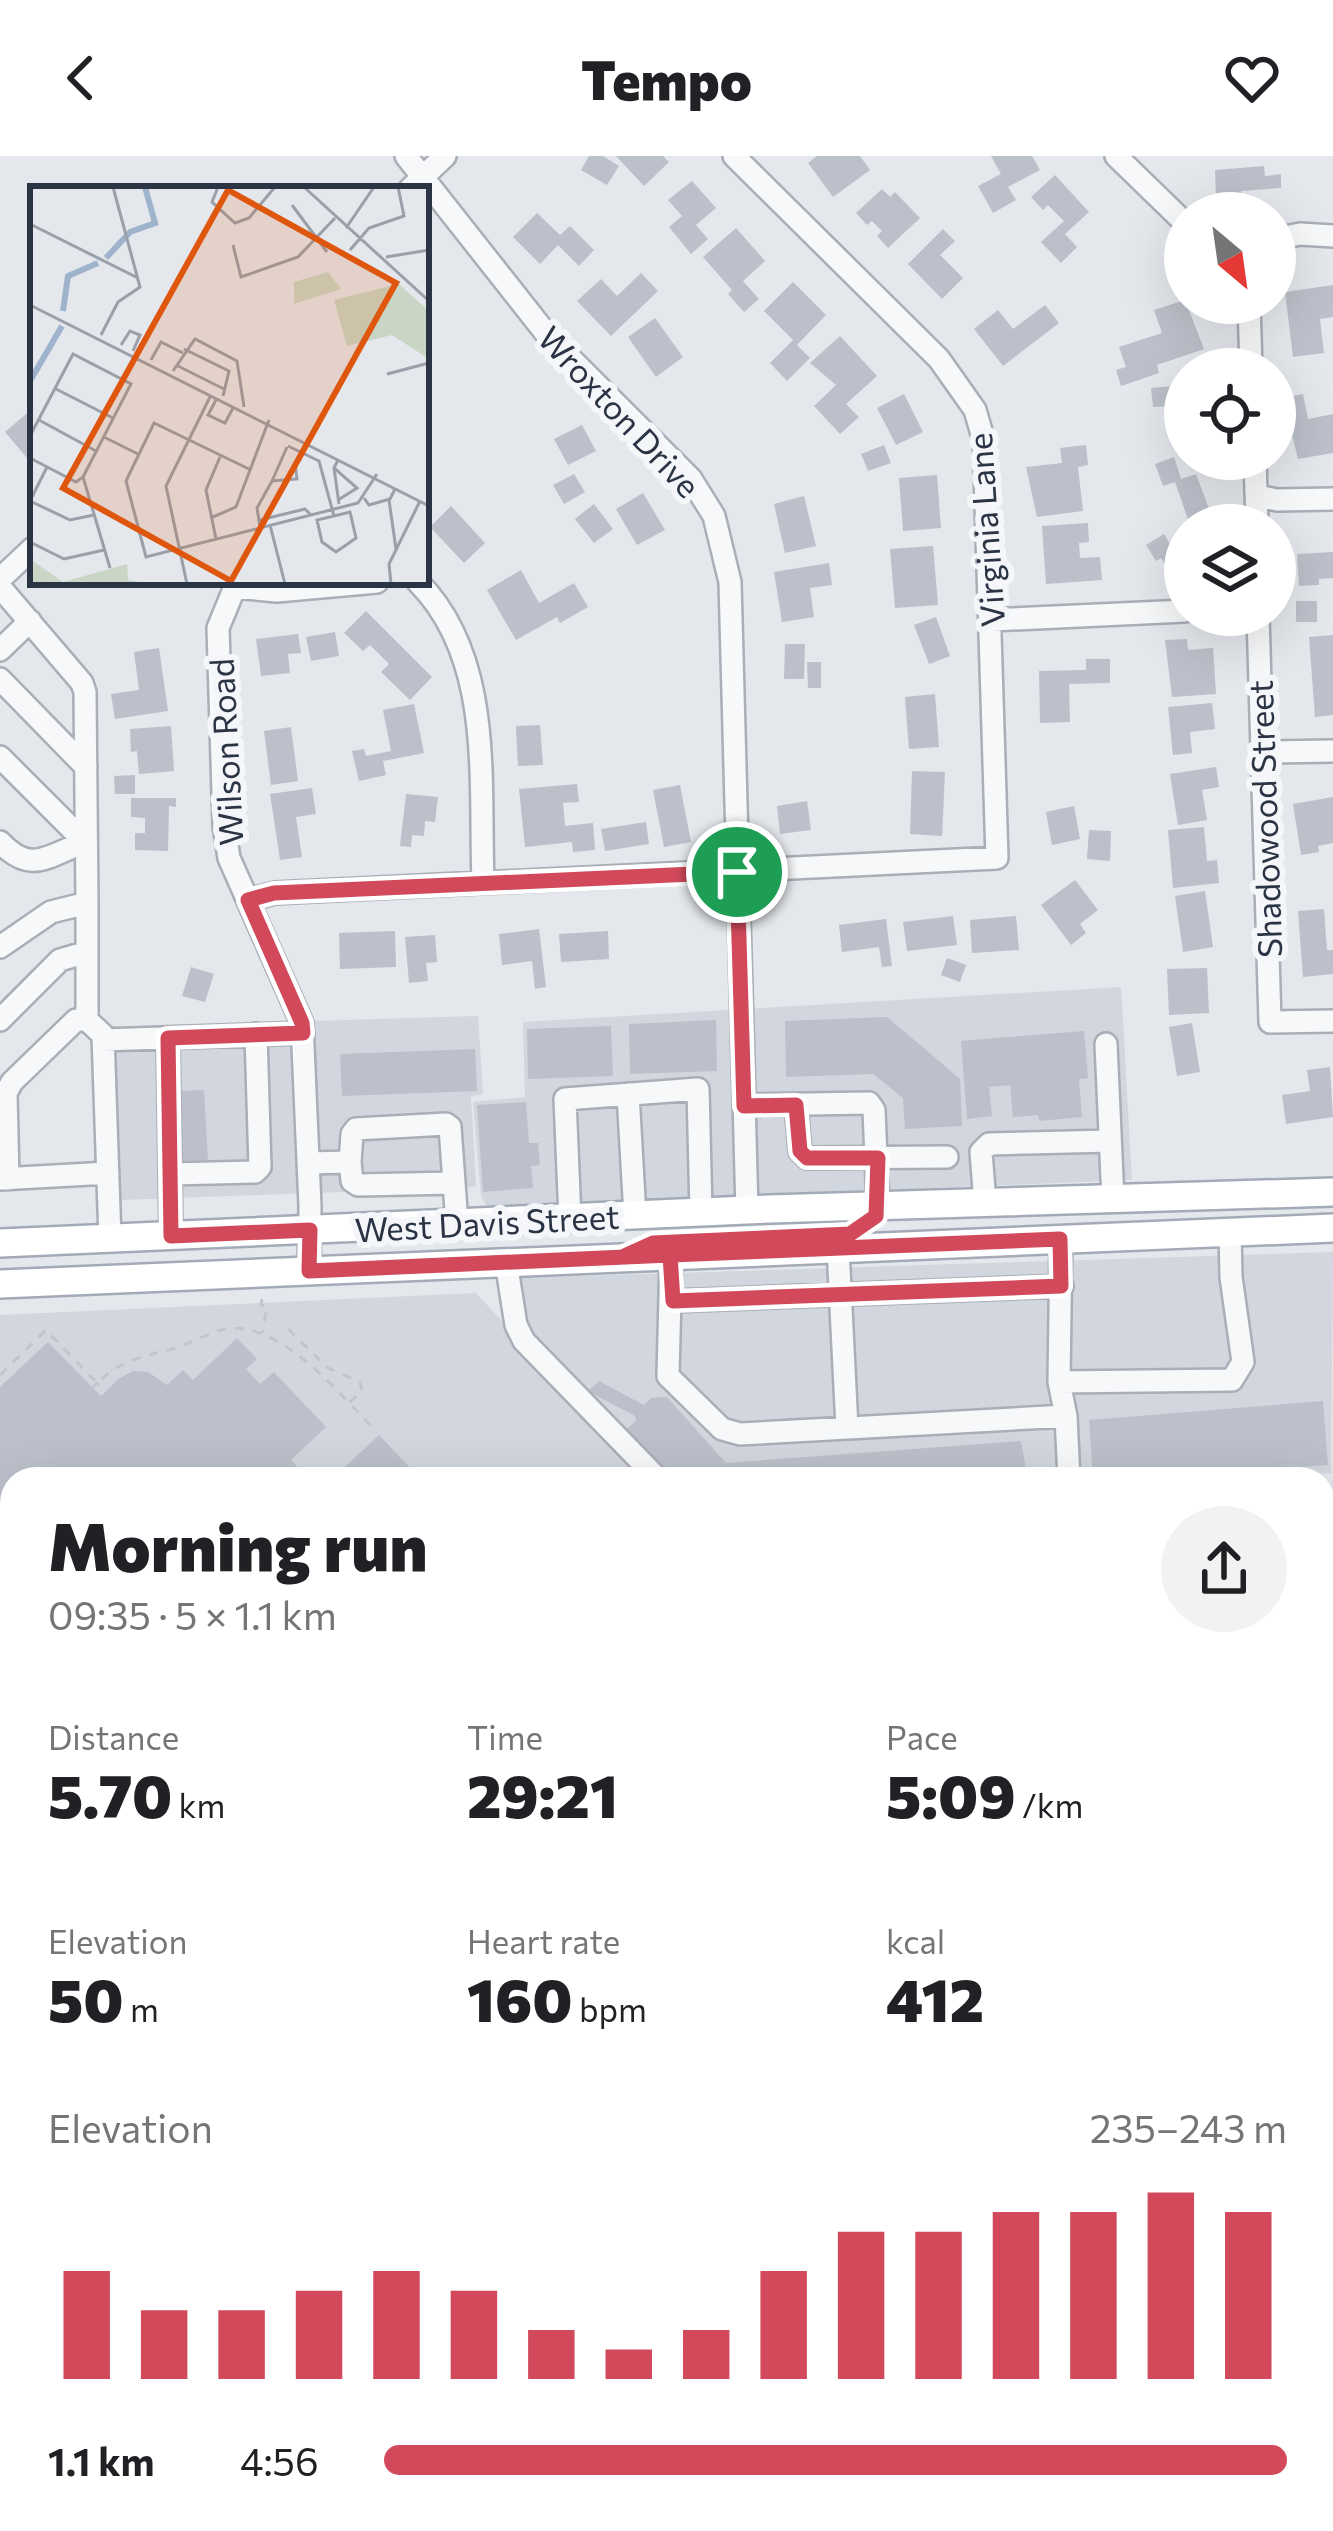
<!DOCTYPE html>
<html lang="en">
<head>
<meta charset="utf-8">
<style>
	:root { --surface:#fff; --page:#f2f2f2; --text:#202124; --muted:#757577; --accent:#d1495b }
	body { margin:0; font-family:Commissioner,sans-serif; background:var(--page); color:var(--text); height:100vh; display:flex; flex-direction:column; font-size:45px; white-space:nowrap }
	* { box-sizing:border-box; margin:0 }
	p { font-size:39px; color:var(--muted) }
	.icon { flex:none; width:66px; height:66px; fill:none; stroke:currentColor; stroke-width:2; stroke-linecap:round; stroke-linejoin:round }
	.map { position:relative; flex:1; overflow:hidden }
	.sheet { position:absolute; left:0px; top:1311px; width:1335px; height:1065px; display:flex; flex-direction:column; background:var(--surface); border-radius:36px 36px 0 0; box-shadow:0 12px 48px #0002 }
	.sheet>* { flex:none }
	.needle { width:78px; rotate:151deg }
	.tools { position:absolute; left:1164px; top:36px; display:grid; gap:24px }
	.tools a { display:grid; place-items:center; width:132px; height:132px; border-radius:50%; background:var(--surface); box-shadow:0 12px 48px #0002; font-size:60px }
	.pin { position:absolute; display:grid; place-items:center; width:102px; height:102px; color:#fff; margin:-51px; border:6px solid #fff; border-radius:50%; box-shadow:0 3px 12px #0007 }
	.round { display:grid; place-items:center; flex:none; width:126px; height:126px; border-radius:63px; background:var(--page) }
	.headline { display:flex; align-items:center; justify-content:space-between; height:204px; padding:0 48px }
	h1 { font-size:66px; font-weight:800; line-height:90px }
	.figures { display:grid; grid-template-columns:repeat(3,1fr); gap:18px; height:204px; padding:12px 48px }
	.figures div { display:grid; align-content:center }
	.figures b { font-size:60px; font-weight:800 }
	.figures small { font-size:33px; font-weight:400 }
	.figures p { font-size:33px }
	.chart { height:336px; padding:24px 48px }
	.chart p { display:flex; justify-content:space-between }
	.chart svg { width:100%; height:216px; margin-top:12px; stroke:var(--accent); stroke-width:6 }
	ul { padding:0 48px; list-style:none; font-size:39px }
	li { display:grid; grid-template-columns:192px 144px 1fr; align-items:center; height:90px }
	li i { height:30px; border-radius:15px; background:var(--accent) }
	header { display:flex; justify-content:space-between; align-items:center; height:156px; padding:0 48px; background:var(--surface); font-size:54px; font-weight:800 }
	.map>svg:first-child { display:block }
	.built { fill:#d2d6de }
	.green { fill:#c9d6c5 }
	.building { fill:#bbc0ca }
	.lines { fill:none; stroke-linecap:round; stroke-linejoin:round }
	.minor-casing { stroke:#a9aeb7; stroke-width:26 }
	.major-casing { stroke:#a3abb8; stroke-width:32 }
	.path { stroke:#c2c5cb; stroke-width:3; stroke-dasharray:9 9; stroke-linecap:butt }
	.minor { stroke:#f7f8fa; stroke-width:21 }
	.major { stroke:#fff; stroke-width:27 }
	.route-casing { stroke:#fff; stroke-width:24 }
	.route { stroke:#d1495b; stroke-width:15 }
	.labels { text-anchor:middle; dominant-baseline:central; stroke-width:12; stroke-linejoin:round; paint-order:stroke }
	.street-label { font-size:33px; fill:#2b3445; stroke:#f4f6f9 }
	.inset-river { fill:none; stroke:#9fb4cc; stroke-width:6 }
	.inset-road { fill:none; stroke:#9a9fa9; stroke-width:3 }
	.view { fill:#df570f; fill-opacity:0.15; stroke:#df570f; stroke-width:6 }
	.inset-edge { fill:none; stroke:#2b3445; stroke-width:6 }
</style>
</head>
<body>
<header><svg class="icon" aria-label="back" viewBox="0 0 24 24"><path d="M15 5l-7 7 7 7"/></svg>Tempo<svg class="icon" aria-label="heart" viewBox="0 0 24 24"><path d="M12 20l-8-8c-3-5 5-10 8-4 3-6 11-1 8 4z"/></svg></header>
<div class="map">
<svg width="1333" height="2375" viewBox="0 0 1333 2375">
	<rect width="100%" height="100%" fill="#e4e7ec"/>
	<path class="built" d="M1121 831 1132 1024 487 1050 481 1040 473 946 525 941 523 866Z
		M478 860 483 938 471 940 476 1031 121 1044 109 871Z
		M1333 1096 1331 1317 1252 1323H12V2364H81L69 2375H0V1159L476 1137 528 1193 521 1122Z"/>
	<path class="green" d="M12 1895V2361L0 2373V1907Z"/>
	<path class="building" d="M589 0H603L619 10 607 29 581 14Z
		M616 0H663L669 6 644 30Z
		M817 0H860L870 14 833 41 808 7Z
		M991 0H1032L1040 14 1008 31 1016 44 993 57 978 30 1001 18Z
		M1264 10 1265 20 1281 18V32L1241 35 1242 40 1216 42 1215 14Z
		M1055 19 1089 56 1065 78 1077 91 1061 107 1041 86 1064 65 1048 49 1043 54 1031 41Z
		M692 25 716 52 696 69 708 83 691 98 669 71 682 60 668 44Z
		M882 33 890 41 895 36 920 62 888 92 877 80 882 75 872 65 867 69 856 57Z
		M537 57 560 79 570 70 594 94 579 110 558 89 540 108 513 81Z
		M736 72 765 105 743 125 759 143 744 156 728 138 732 134 703 101Z
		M943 73 955 85 940 99 963 122 942 143 908 108Z
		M641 117 658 135 611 180 577 145 601 123 617 140Z
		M793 126 826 159 797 189 810 202 787 225 770 207 793 184 764 155Z
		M1333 129V161L1320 163 1324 197 1293 201 1285 136Z
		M1185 144 1204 193 1157 209 1159 217 1121 230 1116 214 1126 211 1119 191 1162 177 1154 154Z
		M1045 149 1059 167 1003 210 974 173 998 154 1013 173Z
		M655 162 683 201 656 221 628 181Z
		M840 180 877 220 846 248 859 261 840 278 814 250 836 229 810 207Z
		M1185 229V280L1177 281 1175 250 1153 251 1151 232Z
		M904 238 923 276 896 289 877 252Z
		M1303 238 1308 263 1333 258V297L1298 303 1283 242Z
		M33 252V309L5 276Z
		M582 269 596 295 568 309 554 283Z
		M884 289 891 307 868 315 861 298Z
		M1086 289 1088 309 1078 311 1083 355 1037 361 1026 311 1062 307 1060 292Z
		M1174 301 1181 323 1196 318 1211 358 1189 366 1175 326 1163 330 1155 308Z
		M574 318 585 336 564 348 553 329Z
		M937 319 941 372 903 375 899 322Z
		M643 337 665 374 637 389 616 353Z
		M804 340 816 390 785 397 774 348Z
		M594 348 613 373 594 387 575 363Z
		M451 350 485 387 464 407 430 371Z
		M1088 367 1089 386 1079 387 1080 402 1100 401 1102 424 1046 428 1042 370Z
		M1164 378 1175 396 1185 390 1182 436 1161 402 1156 405 1146 389Z
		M933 390 938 449 895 452 890 393Z
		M1333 396V422L1319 423V429L1299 430 1297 398Z
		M829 407 832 429 810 432 814 461 782 466 774 416Z
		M521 414 539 447 574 427 588 451 560 467 557 461 516 484 487 434Z
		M1296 445H1317V466H1296Z
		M366 455 432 521 410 544 381 516 389 508 370 489 363 495 344 477Z
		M936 461 950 500 929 508 914 469Z
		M335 476 339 500 311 505 306 481Z
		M298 478 301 497 288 498 290 517 261 520 256 483Z
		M1333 479V559L1315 561 1309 481Z
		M1187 483 1188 494 1213 492 1216 538 1172 541 1165 484Z
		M785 488H805L804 523H784Z
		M159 492 168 555 115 563 111 538 139 534 134 496Z
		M1086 503H1110V527L1069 528 1070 566 1040 567 1039 515 1086 514Z
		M807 506H821V532H808Z
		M935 538 939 591 909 593 905 541Z
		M1212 547 1215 573 1190 576 1192 597 1173 599 1168 551Z
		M414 548 424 597 383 605 386 619 359 625 352 595 364 593 366 600 391 595 383 554Z
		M540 569 543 609 518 610 516 570Z
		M171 570 174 615 139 618 137 595 131 596 130 573Z
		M291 571 298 625 271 629 264 575Z
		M1216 611 1219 631 1202 634 1207 664 1178 669 1170 618Z
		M912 615 945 616 942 680 910 678Z
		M135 619V638H115L114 620Z
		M577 628 579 646 563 647 565 670 593 667 595 694 573 696 572 686 525 691 519 633Z
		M680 629 691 686 664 691 653 634Z
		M312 632 316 658 296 661 302 701 280 704 270 638Z
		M406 638 438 641 435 666 425 665 424 680 412 679 411 691 400 690Z
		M1333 641V687L1318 690 1319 696 1301 699 1293 648Z
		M131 642H176V651L169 650 168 695 135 694V677H145V662L131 661Z
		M807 645 811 674 780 678 777 650Z
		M1074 650 1080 683 1052 689 1046 656Z
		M646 666 649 688 605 695 601 673Z
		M1204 671 1207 705 1217 704 1219 727 1173 732 1168 674Z
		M1089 674 1111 675 1110 705 1087 703Z
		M1075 724 1098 754 1080 768 1086 777 1071 789 1041 749Z
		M1205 735 1213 791 1183 796 1175 740Z
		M1324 753 1327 794H1333V818L1303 821 1298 755Z
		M953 760 957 789 907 795 903 766Z
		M1016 760 1019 794 972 797 970 764Z
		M886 763 892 810 882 811 879 791 842 796 839 769Z
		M539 773 546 831 535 833 532 805 502 809 499 778Z
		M395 775 396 811 340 813 339 777Z
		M608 775 609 803 561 806 559 778Z
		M435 779 437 806 426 807 428 825 409 827 405 781Z
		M947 802 966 809 960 826 941 819Z
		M191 811 214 818 205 846 182 840Z
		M1207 812 1209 857 1169 859 1167 813Z
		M887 861 960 923 962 970 905 973 903 942 873 918 786 921 785 865Z
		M716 864 717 915 630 918 629 868Z
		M1192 867 1200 916 1177 920 1169 871Z
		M611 870 613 920 528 923 527 873Z
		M1084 875 1088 922 1079 923 1082 961 1039 965 1038 959 1013 961 1010 929 989 931 992 960 967 963 961 885Z
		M475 893 477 935 342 940 340 898Z
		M1330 911 1333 961 1286 968 1282 939 1310 935 1307 914Z
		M204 934 208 1004 181 1005 177 935Z
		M526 946 529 987H538L540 1009 531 1010 533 1032 483 1036 477 949Z
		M237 1182 257 1203 246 1213 260 1228 274 1216 326 1271 291 1304 309 1323H12V1798L0 1785V1231L48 1186 101 1240 118 1223 133 1215 148 1216 167 1229 183 1214 193 1224Z
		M599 1225 644 1249 651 1242 667 1241 726 1307 1021 1285 1028 1323H664L619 1280 636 1265 635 1260 593 1238 589 1234Z
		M1323 1245 1328 1309 1142 1323H1093L1089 1264Z
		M379 1279 421 1323H332Z
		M1323 2252 1333 2254V2375H1153L1156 2364H1323Z
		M402 2364H446L456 2375H412Z
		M693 2364H726L739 2367 738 2375H690Z"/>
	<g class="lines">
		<g class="minor-casing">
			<path id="minor" d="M406 0 548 180 691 323 714 360 730 426 747 1055
				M1116 0 1185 67
				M410 33 445 0
				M1275 83 1300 78 1333 80
				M1249 147 1251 213
				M1255 303 1257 369
				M1257 340 1277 344 1333 343
				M0 423 33 392
				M237 426 218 472 224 670 229 702 302 867 310 1050 309 1115
				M418 426C494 503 479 625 483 726
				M0 431 82 527 85 536 87 747 51 756 0 791
				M234 431 277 435 377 426
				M1258 459 1270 866 1333 865
				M992 464 1185 455
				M0 494 30 465
				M0 523 86 611
				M1263 596 1333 595
				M0 601 85 686C47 700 31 719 0 686
				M248 744 275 737 997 702 984 285 975 254 939 203 734 0
				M87 747V864L103 879 110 1083
				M0 864 60 804 87 796
				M168 882 171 1080
				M103 884 303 877
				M1106 888 1113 1044
				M628 938 635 1060
				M744 949 869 947 874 954 878 1050
				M796 949 800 995 807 1002 947 1001
				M350 1006 352 1025 358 1029 454 1027
				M308 1007 350 1006 352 978 356 973 446 968 450 971 457 1068
				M170 1018 255 1016 260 1011 256 878
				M0 1023 108 1017
				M8 1023 6 937 12 926 76 864H87
				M985 1047 981 996 989 988 1110 985
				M570 1063 565 943 698 933 701 1057
				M1061 1083 1059 1226 1066 1260 1069 1323
				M838 1092 847 1272
				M671 1099 668 1220 722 1273 740 1278 1066 1260
				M506 1106 516 1169 524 1185 658 1323
				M673 1145 1062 1130
				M1059 1226 1232 1224 1243 1206 1231 1121 1230 1077
				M1323 2215 1333 2217
				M560 2364 574 2375
				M630 2375 633 2364
				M1083 2375 1086 2364"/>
		</g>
		<g class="major-casing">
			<path id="major" d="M0 1087 770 1053 1333 1036
				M0 1128 1333 1072"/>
		</g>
		<path class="path" d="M262 1143 261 1149 267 1151 262 1177
			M288 1173 328 1212 360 1226 362 1235 349 1247
			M0 1219 46 1174 97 1227C121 1204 141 1201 172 1193 190 1188 207 1177 225 1173 281 1164 341 1240 376 1275
			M93 1231 97 1227 105 1236
			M0 1904 12 1892
			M0 2184 12 2196
			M0 2245 12 2228"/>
		<use href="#minor" class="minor"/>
		<use href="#major" class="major"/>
	</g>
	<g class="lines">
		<g class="route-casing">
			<path id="route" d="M737 716 274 737 248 744 302 867 303 877 168 882 171 1080 310 1074 309 1115 670 1099 673 1145 1061 1130 1060 1083C914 1089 768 1095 622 1101L653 1087 850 1078 876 1060 878 1002H807L800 995 796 949 744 950 737 716"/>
		</g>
		<use href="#route" class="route"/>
	</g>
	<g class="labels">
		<g class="street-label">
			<text transform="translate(620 255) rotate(47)">Wroxton Drive</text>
			<text transform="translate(985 374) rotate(-94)">Virginia Lane</text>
			<text transform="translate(225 596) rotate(-93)">Wilson Road</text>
			<text transform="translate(1264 663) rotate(-92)">Shadowood Street</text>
			<text transform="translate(487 1066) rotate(-3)">West Davis Street</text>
		</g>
	</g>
	<g transform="translate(30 30)">
		<rect width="399" height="399" fill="#e4e7ec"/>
		<path d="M298 86 311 103 264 118V96ZM369 98 399 125V173L362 149 317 160 304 114ZM0 373 33 396 97 378 98 394 121 398H0Z" fill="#c9d6c5"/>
		<path class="inset-river" d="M76 72 100 46 125 37 115 1M33 125 38 90 68 77M0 195 32 140"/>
		<path class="inset-road" d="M188 1 182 16 205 37 219 32 245 1M274 1 399 115M262 19 297 66M0 38 108 92M316 42 344 1M203 59 211 91 268 71 305 32M320 64 339 42 374 30 368 1M356 71 399 64M0 119 399 320M71 149 88 116 110 101 83 1M91 159 100 145 110 149 103 165M154 163 199 185 193 210M121 174 131 156 153 167M146 179 196 204M143 185 165 153 207 175 214 221M357 188 399 177M26 203 83 232M186 214 178 229 195 237 203 222M9 234 66 265M0 250 43 168 101 198 53 291 80 382M74 251 108 268M258 260 289 275 304 330 287 334 292 356 306 366 326 352 320 326 304 330M0 272 46 296 53 291M308 274 304 282 327 302 308 314M304 282 309 318M221 284 124 237 96 295 116 371 328 317 347 288M242 295 257 261M334 312 339 319 360 313 365 303M359 314 366 363M0 315 40 334 64 329M0 315 17 281M183 331 206 321 239 234M230 334 275 323 281 329M240 339 255 398M230 341 227 322 242 295 267 293 265 277M186 353 176 304 190 271M0 356 34 373 74 364M157 398 136 300 180 211M361 398 359 378 390 315"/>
		<path class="view" d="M198 4 366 97 201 395 33 302Z"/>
		<rect width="399" height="399" class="inset-edge"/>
	</g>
</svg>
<div class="tools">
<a><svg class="needle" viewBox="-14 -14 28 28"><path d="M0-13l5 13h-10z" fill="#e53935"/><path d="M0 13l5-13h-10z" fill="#757577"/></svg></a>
<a><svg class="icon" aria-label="locate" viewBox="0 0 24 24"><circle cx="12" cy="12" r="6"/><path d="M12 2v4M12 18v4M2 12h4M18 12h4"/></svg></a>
<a><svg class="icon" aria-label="layers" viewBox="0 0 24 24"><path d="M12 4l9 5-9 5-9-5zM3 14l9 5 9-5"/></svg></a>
</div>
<div class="pin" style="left:737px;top:716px;background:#1e9e55"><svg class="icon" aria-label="arrive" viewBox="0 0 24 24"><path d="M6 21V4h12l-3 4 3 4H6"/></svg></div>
<section class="sheet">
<div class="headline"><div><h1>Morning run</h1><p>09:35 · 5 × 1.1 km</p></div><a class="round"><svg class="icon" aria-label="share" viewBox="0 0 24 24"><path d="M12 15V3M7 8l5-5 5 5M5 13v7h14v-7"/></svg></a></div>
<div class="figures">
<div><p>Distance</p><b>5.70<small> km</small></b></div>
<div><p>Time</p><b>29:21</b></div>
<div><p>Pace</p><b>5:09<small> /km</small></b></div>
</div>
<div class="figures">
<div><p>Elevation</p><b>50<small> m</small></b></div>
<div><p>Heart rate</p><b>160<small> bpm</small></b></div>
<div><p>kcal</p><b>412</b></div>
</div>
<div class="chart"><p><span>Elevation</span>235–243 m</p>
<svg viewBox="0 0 160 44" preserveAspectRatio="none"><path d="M5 44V22M15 44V30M25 44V30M35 44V26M45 44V22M55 44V26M65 44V34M75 44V38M85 44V34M95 44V22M105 44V14M115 44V14M125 44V10M135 44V10M145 44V6M155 44V10"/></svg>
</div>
<ul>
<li><b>1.1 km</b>4:56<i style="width:100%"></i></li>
</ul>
</section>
</div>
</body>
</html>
